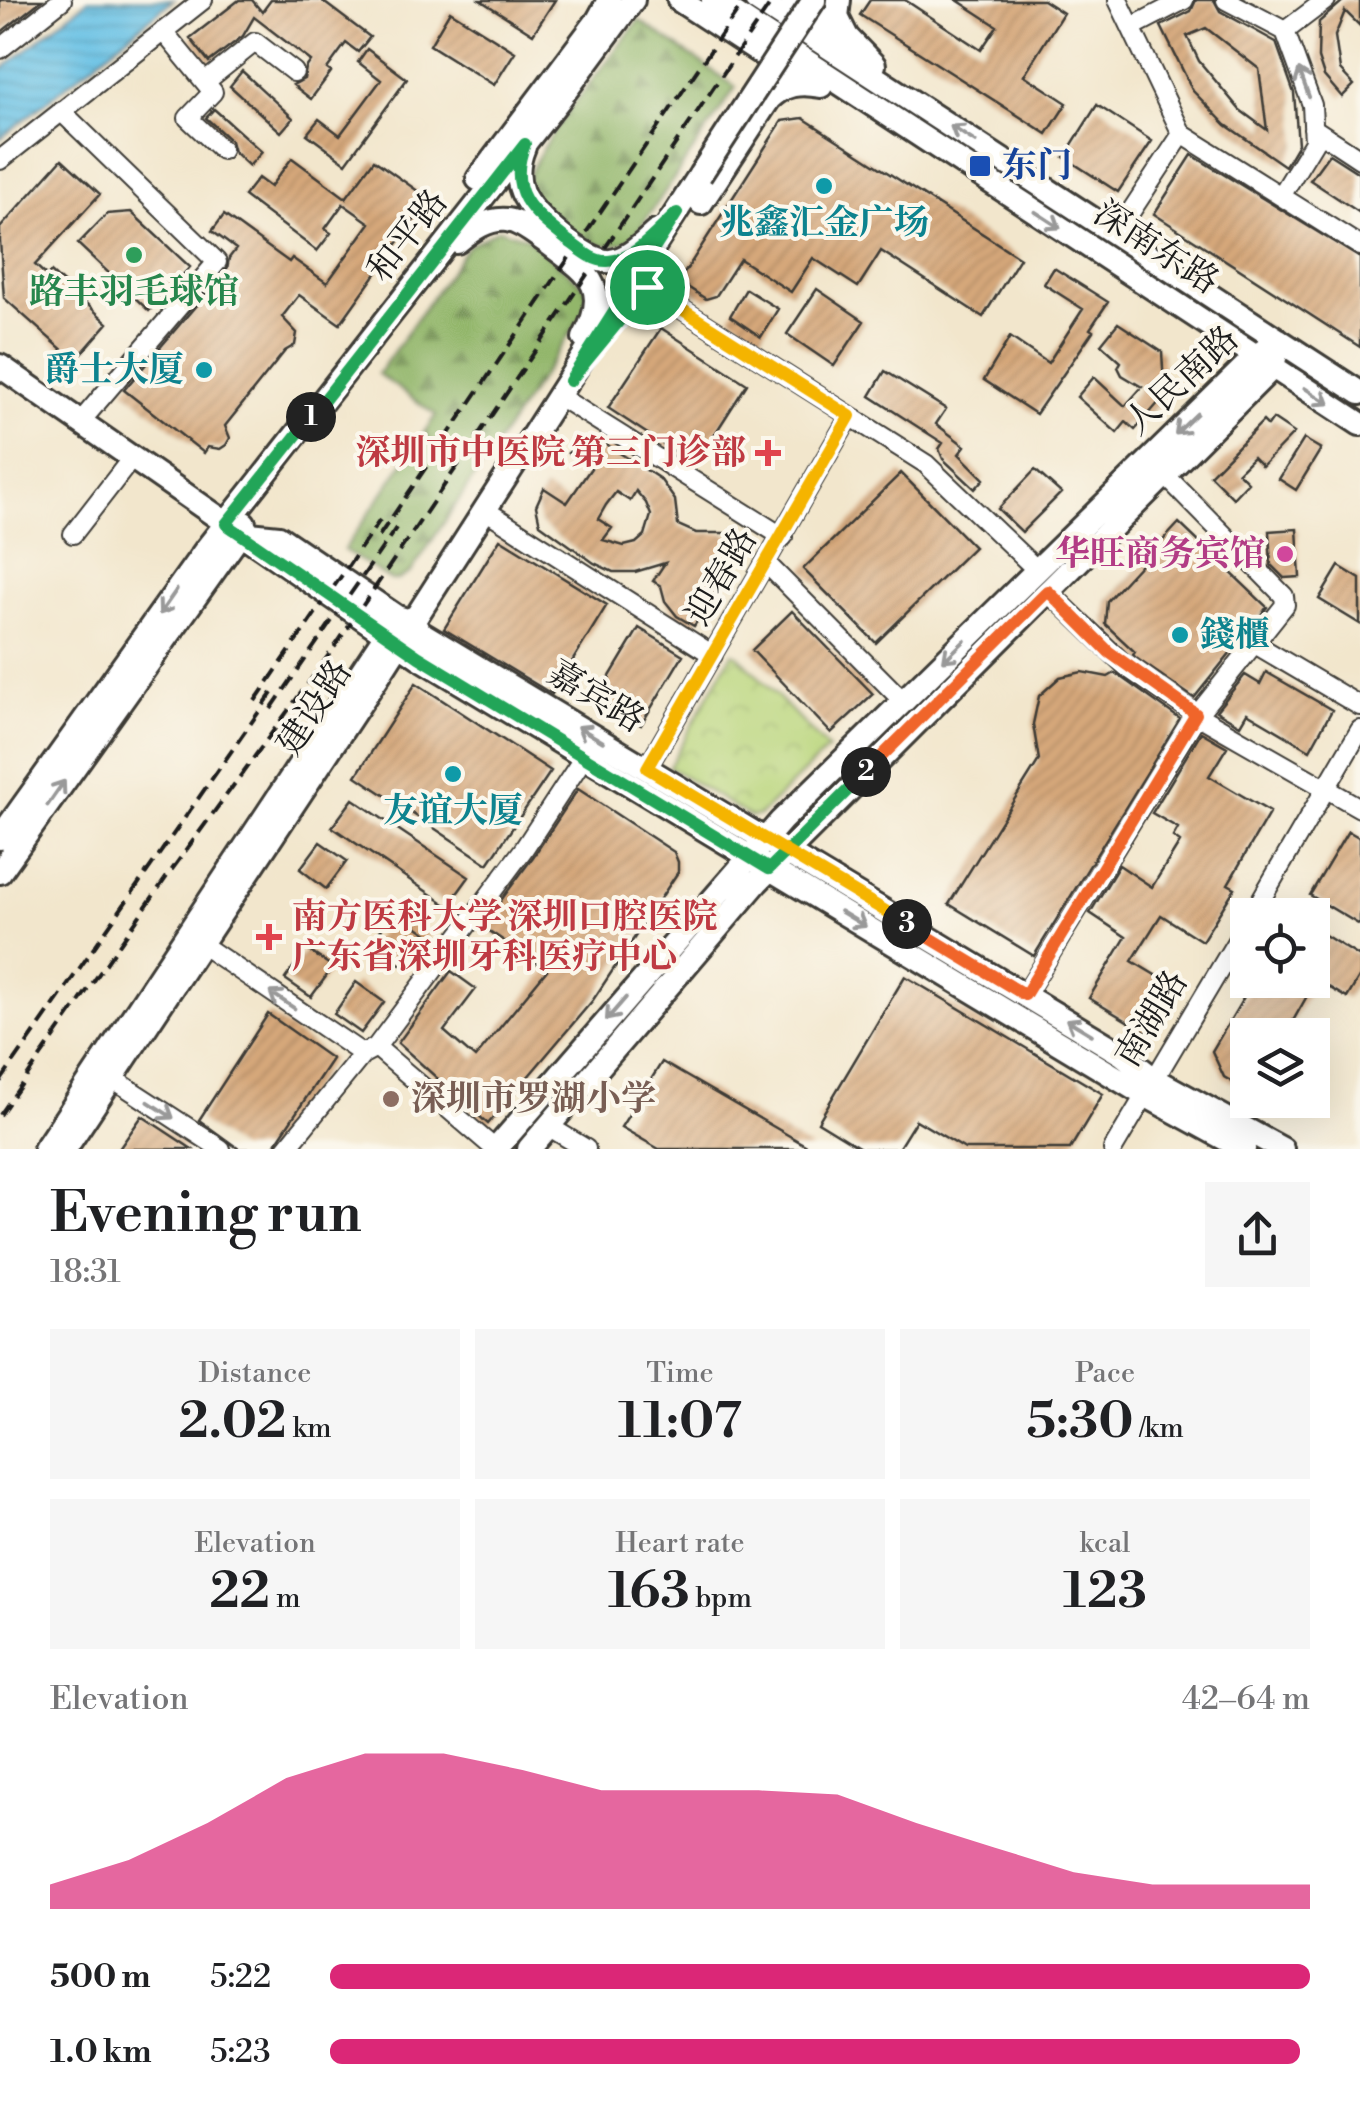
<!DOCTYPE html>
<html lang="en">
<head>
<meta charset="utf-8">
<style>
	:root { --surface:#fff; --page:#f6f6f6; --text:#202124; --muted:#757577; --accent:#db2777 }
	body { margin:0; font-family:"Libre Bodoni","Noto Serif SC",serif; background:var(--page); color:var(--text); height:100vh; display:flex; flex-direction:column; font-size:38px; white-space:nowrap }
	* { box-sizing:border-box; margin:0 }
	p { font-size:32px; color:var(--muted) }
	.icon { flex:none; width:55px; height:55px; fill:none; stroke:currentColor; stroke-width:2; stroke-linecap:round; stroke-linejoin:round }
	.map { position:relative; height:1149px; overflow:hidden }
	.sheet { display:flex; flex-direction:column; background:var(--surface); flex:1 }
	.sheet>* { flex:none }
	.fabs { position:absolute; left:1230px; top:898px; display:grid; gap:20px }
	.fabs a { display:grid; place-items:center; width:100px; height:100px; border-radius:0px; background:var(--surface); box-shadow:0 10px 40px #0002; font-size:50px }
	.pin { position:absolute; display:grid; place-items:center; width:85px; height:85px; color:#fff; margin:-42px; border:5px solid #fff; border-radius:50%; box-shadow:0 2px 10px #0007 }
	.km { position:absolute; width:50px; height:50px; margin:-25px; border-radius:50%; background:#222; color:#fff; font-size:28px; line-height:50px; text-align:center }
	.round { display:grid; place-items:center; flex:none; width:105px; height:105px; border-radius:0px; background:var(--page) }
	.overview { display:flex; align-items:center; justify-content:space-between; height:170px; padding:0 50px }
	h1 { font-size:55px; font-weight:600; line-height:75px }
	.figures { display:grid; grid-template-columns:repeat(3,1fr); gap:15px; height:170px; padding:10px 50px }
	.figures div { display:grid; align-content:center; border-radius:0px; background:var(--page); text-align:center }
	.figures b { font-size:50px; font-weight:600 }
	.figures small { font-size:28px; font-weight:400 }
	.figures p { font-size:28px }
	.chart { height:280px; padding:20px 50px }
	.chart p { display:flex; justify-content:space-between }
	.chart svg { width:100%; height:180px; margin-top:10px; fill:var(--accent); opacity:.7 }
	ul { padding:0 50px; list-style:none; font-size:32px }
	li { display:grid; grid-template-columns:160px 120px 1fr; align-items:center; height:75px }
	li i { height:25px; border-radius:12px; background:var(--accent) }
	.map>svg:first-child { display:block }
	.forest { fill:url(#forest-firs); stroke:#576944; stroke-width:2.5 }
	.park { fill:url(#park-crowns); stroke:#6a784c; stroke-width:2.5 }
	.water { fill:url(#water-rules); stroke:#426e80; stroke-width:2.5 }
	.building { fill:url(#building-hatch); fill-rule:evenodd }
	.lines { fill:none; stroke-linecap:round; stroke-linejoin:round }
	.minor-casing { stroke:#3c3a36; stroke-width:22 }
	.major-casing { stroke:#3c3a36; stroke-width:28 }
	.minor { stroke:#fff; stroke-width:18 }
	.major { stroke:#fff; stroke-width:22 }
	.rail { stroke:#1c1c1c; stroke-width:4; stroke-dasharray:15 8; stroke-linecap:butt }
	.major-bridge-casing { stroke:#3c3a36; stroke-width:28; stroke-linecap:butt }
	.major-bridge { stroke:#fff; stroke-width:22 }
	.oneway { stroke:#999 }
	.split-1-casing { stroke:#fff; stroke-width:20 }
	.split-2-casing { stroke:#fff; stroke-width:20 }
	.split-3-casing { stroke:#fff; stroke-width:20 }
	.split-4-casing { stroke:#fff; stroke-width:20 }
	.split-1 { stroke:#22a559; stroke-width:12 }
	.split-2 { stroke:#22a559; stroke-width:12 }
	.split-3 { stroke:#f0652b; stroke-width:12 }
	.split-4 { stroke:#f5b400; stroke-width:12 }
	.transit-dot { fill:#1a4fb4; stroke:#fbf7ec; stroke-width:4 }
	.culture-dot { fill:#0f9aa8; stroke:#fbf7ec; stroke-width:4 }
	.leisure-dot { fill:#2e9e5b; stroke:#fbf7ec; stroke-width:4 }
	.health-dot { fill:#e0444e; stroke:#fbf7ec; stroke-width:4 }
	.hotel-dot { fill:#d1479c; stroke:#fbf7ec; stroke-width:4 }
	.education-dot { fill:#8d6e63; stroke:#fbf7ec; stroke-width:4 }
	.labels { text-anchor:middle; dominant-baseline:central; stroke-width:8; stroke-linejoin:round; paint-order:stroke }
	.transit-label { font-size:35px; font-weight:bold; fill:#164399; stroke:#fbf7ec; text-anchor:start }
	.culture-label { font-size:35px; font-weight:bold; fill:#0d838f; stroke:#fbf7ec }
	.street-label { font-size:35px; fill:#1c1c1c; stroke:#fbf7ec }
	.leisure-label { font-size:35px; font-weight:bold; fill:#27864d; stroke:#fbf7ec }
	.health-label { font-size:35px; font-weight:bold; fill:#be3a42; stroke:#fbf7ec; text-anchor:end }
	.hotel-label { font-size:35px; font-weight:bold; fill:#b23c85; stroke:#fbf7ec; text-anchor:end }
	.education-label { font-size:35px; font-weight:bold; fill:#785e54; stroke:#fbf7ec; text-anchor:start }
</style>
</head>
<body>
<div class="map">
<svg width="1360" height="1149" viewBox="0 0 1360 1149">
	<defs>
		<pattern id="forest-firs" width="22" height="20" patternUnits="userSpaceOnUse" patternTransform="scale(2.5)"><rect width="22" height="20" fill="#92b66b"/><path d="M5 1l3.5 6h-7zM16 11l3.5 6h-7z" fill="#769357"/></pattern>
		<pattern id="park-crowns" width="20" height="18" patternUnits="userSpaceOnUse" patternTransform="scale(2.5)"><rect width="20" height="18" fill="#b9d57b"/><path d="M2 6a3 3 0 1 1 6 0M12 15a3 3 0 1 1 6 0" fill="none" stroke="#9eb66a"/></pattern>
		<pattern id="water-rules" width="6" height="5" patternUnits="userSpaceOnUse" patternTransform="scale(2.5)"><rect width="6" height="5" fill="#67c1e5"/><path d="M0 2.5h6" fill="none" stroke="#59a5c4"/></pattern>
		<pattern id="building-hatch" width="6" height="6" patternUnits="userSpaceOnUse" patternTransform="scale(2.5)"><rect width="6" height="6" fill="#d5a77a"/><path d="M-1 1l2-2M0 6l6-6M5 7l2-2" fill="none" stroke="#b68f69"/></pattern>
	</defs>
	<rect width="100%" height="100%" fill="#fbf7ec"/>
	<filter id="ink" filterUnits="userSpaceOnUse"><feTurbulence type="fractalNoise" baseFrequency=".01" numOctaves="2"/><feDisplacementMap in="SourceGraphic" scale="20" xChannelSelector="R" yChannelSelector="G"/><feConvolveMatrix kernelMatrix="1 2 1 2 8 2 1 2 1" color-interpolation-filters="sRGB"/></filter>
	<filter id="wash" filterUnits="userSpaceOnUse"><feTurbulence type="fractalNoise" baseFrequency=".0048" numOctaves="4" result="noise"/><feDisplacementMap in="SourceGraphic" scale="40" xChannelSelector="R" yChannelSelector="G"/><feGaussianBlur stdDeviation="2.25" result="paint"/><feColorMatrix in="noise" values="0 0 0 0 0 0 0 0 0 0 0 0 0 0 0 0 0 1.4 0 .05"/><feComposite in="paint" operator="in"/></filter>
	<g filter="url(#wash)">
		<rect width="100%" height="100%" fill="#f2e6cc"/>
		<path class="forest" d="M639 20 736 87 634 237C610 251 592 246 570 231 555 220 527 199 529 178 531 153 619 47 639 20Z
			M499 229 528 238 589 290 583 314 411 572 398 580H391L344 550 436 415 378 374 468 246Z"/>
		<path class="park" d="M732 653 738 655 828 749 760 815 750 817 669 767Z"/>
		<path class="water" d="M88 0H173L0 139V71Z"/>
		<g id="blocks">
			<path class="building" d="M0 0H42L0 33Z
				M239 0H252L262 12 271 0H321L370 37 358 52 346 43 327 69 331 72 311 99 293 85 304 79 306 68 311 61 254 17 243 36 209 62 190 38Z
				M480 0H555L533 34Z
				M870 0H905L981 50 997 26 957 0H1043L1063 13 1024 75 1067 103 1047 134 860 15Z
				M1196 0H1214L1220 11 1276 42 1294 93 1298 144 1285 166 1226 125 1193 91 1161 26 1191 11ZM1206 28 1259 69 1267 130 1240 110 1199 61 1187 36Z
				M1344 0H1360V26L1345 11 1335 36 1340 70 1354 85 1342 97 1324 76 1318 58 1319 22Z
				M450 11 515 52 494 85 430 45Z
				M367 49 407 79 346 163 307 134 319 119 340 135 381 80 358 62Z
				M242 71 293 118 281 132 230 86Z
				M1097 105 1152 141 1118 192 1064 157Z
				M214 109 262 152 249 166 234 152 231 141 206 118Z
				M803 118 1020 258 983 317 881 251 858 287 813 258 791 292 740 259 716 296 706 299 683 284V275L782 121Z
				M1329 154 1360 174V213L1310 180Z
				M1192 155 1360 258V347L1154 214Z
				M292 158 346 198 374 160 429 199 340 324 299 295 282 317 297 333 295 345 285 351 225 426 230 438 226 445 220 449 208 447 204 453 124 390 227 269 229 258 236 249 212 231 224 215 289 262 292 258 327 283 370 223 343 204 325 229 331 233 317 251 244 196 258 178 270 187Z
				M62 159 100 194 35 265 47 276 51 272 108 323 75 361 4 298 0 241V228Z
				M131 212 190 267 149 311 78 244 107 214Z
				M1054 268 1108 302 1090 329 1093 331 1036 414 984 380 1010 337 1048 363 1083 309 1044 284Z
				M746 289 778 309 761 337 730 316Z
				M817 289 864 321 834 366 787 334Z
				M1118 323 1162 352 1164 385 1160 389 1166 394 1135 430 1126 422 1117 433 1077 397 1094 377 1125 406 1142 387 1122 375 1118 367 1121 362 1101 344Z
				M661 328 747 384 695 465 608 408Z
				M885 371 946 409 936 424 965 446 959 454 984 479 975 489 943 459 939 449 943 443 870 396Z
				M1273 419 1294 433 1262 466 1253 457 1238 472 1248 482 1233 498 1210 475 1263 421 1268 426Z
				M598 439 660 479 675 500 678 525 696 533H724L745 546 694 626 677 616 665 601 661 586 653 581 665 563 635 572H613L594 563 540 524 536 506 544 488 567 503 591 468 568 453 583 440ZM636 491 646 503 651 515 645 535 636 543 624 546 603 540 612 528 598 519 606 505 616 492 630 501Z
				M1304 439 1321 449 1296 490 1279 479Z
				M1035 470 1061 493 1022 532 998 509Z
				M901 473 974 547 876 643 803 569Z
				M1179 523 1267 607 1194 698 1136 658 1133 655 1135 652 1105 624 1107 601Z
				M1297 529 1300 577 1284 578 1271 565 1269 531Z
				M500 539 607 605 552 694 444 629Z
				M1339 566 1360 579V624L1319 599Z
				M792 611 873 694 831 733 752 650Z
				M639 628 683 655 641 725 597 698Z
				M1082 672 1108 677 1115 673 1180 719 1034 956 949 904 1039 760 1033 724 1039 696 1060 677Z
				M1266 672 1332 710 1310 750 1247 713 1240 725 1216 711 1245 675 1260 684Z
				M416 683 551 771 488 864 356 776Z
				M1201 732 1227 747 1209 776 1270 812 1228 884 1235 888 1202 941 1161 915 1132 961 1175 987 1147 1033 1089 998 1126 937 1090 913 1119 865 1152 887 1180 842 1173 837 1178 828 1152 813Z
				M578 789 674 852 678 862V872L593 1000 488 1124 398 1043 451 971 476 989 444 1031 475 1058 547 970 482 926 533 857Z
				M353 799 469 877 448 906 332 827Z
				M1348 831 1360 838V925L1310 895Z
				M320 842 347 861 326 889 300 869Z
				M395 911 429 935 404 967 371 943Z
				M1320 932 1360 957V976L1347 998 1312 977V944Z
				M306 949 333 967 311 997 285 979Z
				M905 976 1103 1094 1070 1149H965L916 1120 898 1149H862L818 1122Z
				M1254 980H1316L1285 1035H1248V1091L1224 1077 1212 1051Z
				M356 982 384 1002 361 1033 334 1014Z
				M268 1014 332 1059 272 1149H239L199 1120Z
				M662 1062 812 1149H659L621 1127Z
				M142 1116 192 1149H119Z"/>
		</g>
	</g>
	<g filter="url(#ink)">
		<use href="#blocks" fill-opacity="0" stroke="#3c3a36" stroke-width="2.5"/>
		<g class="lines">
			<g class="minor-casing">
				<path id="minor" d="M1118 0 1182 134 1360 246
					M1226 0 1285 31
					M1132 27 1184 0
					M163 31 213 92 188 118 222 150
					M1285 31 1326 0
					M0 49 62 0
					M205 82 255 42 294 72
					M61 111 217 262 88 413
					M1313 128 1360 159
					M0 160 203 0
					M1281 196 1314 142 1312 105 1285 31
					M1116 234 1182 134
					M647 287 926 464 1037 570
					M560 397 783 537
					M485 510 713 655
					M73 534 132 458
					M767 564 903 701
					M1048 591 1128 668 1197 715 1360 808
					M1255 644 1360 706
					M647 768 850 416
					M1252 915 1360 730
					M201 944 363 1054
					M1025 995 1197 715 1285 605 1284 596 1165 475
					M376 1047 495 1149
					M112 1078 221 1149
					M548 1126 586 1149
					M286 1149 363 1054 376 1047 523 850 584 757
					M1113 1149 1248 922"/>
			</g>
			<g class="major-casing">
				<path id="major" d="M679 0 791 73 812 83
					M713 0 1360 424
					M756 0 1360 393
					M792 0 847 37 874 65
					M839 0 837 17 847 37
					M524 147C518 161 516 177 522 192 530 214 586 264 611 261 628 259 643 243 656 232
					M478 179 598 20 609 0
					M701 203 769 99C785 84 799 82 821 86
					M457 242C471 231 487 218 507 220 522 222 536 235 548 243 588 273 612 286 584 338
					M0 366 419 657 1145 1095 1244 1149
					M241 533 279 537 397 617 407 620 415 617
					M415 617 414 625 421 633 1122 1054 1154 1079 1282 1149
					M0 838 207 548 559 100 633 0
					M0 872 241 533 244 523
					M45 1149 381 642
					M65 1149 375 681 700 175
					M496 1149 781 821 1256 356 1279 340
					M529 1149 757 882 1273 367 1279 340"/>
			</g>
			<use href="#minor" class="minor"/>
			<use href="#major" class="major"/>
			<path class="rail" d="M379 536 745 0
				M255 701 380 520
				M271 709 396 528
				M0 1082 272 693
				M0 1115 168 875 336 645 773 0"/>
			<g class="major-bridge-casing">
				<path id="major-bridge" d="M700 175 814 0"/>
			</g>
			<use href="#major-bridge" class="major-bridge"/>
		</g>
		<defs><path id="oneway-shaft" d="M-6 0H5M1.5-3L5.5 0L1.5 3" fill="none" stroke-width="1.6" stroke-linecap="round" stroke-linejoin="round" transform="scale(2.5)"/></defs>
		<g class="oneway">
			<use href="#oneway-shaft" transform="translate(1304 83) rotate(-110)"/>
			<use href="#oneway-shaft" transform="translate(963 134) rotate(-147)"/>
			<use href="#oneway-shaft" transform="translate(1048 220) rotate(33)"/>
			<use href="#oneway-shaft" transform="translate(1317 396) rotate(33)"/>
			<use href="#oneway-shaft" transform="translate(1186 424) rotate(136)"/>
			<use href="#oneway-shaft" transform="translate(168 602) rotate(125)"/>
			<use href="#oneway-shaft" transform="translate(954 651) rotate(136)"/>
			<use href="#oneway-shaft" transform="translate(590 734) rotate(-149)"/>
			<use href="#oneway-shaft" transform="translate(56 793) rotate(-55)"/>
			<use href="#oneway-shaft" transform="translate(853 919) rotate(31)"/>
			<use href="#oneway-shaft" transform="translate(282 1000) rotate(-146)"/>
			<use href="#oneway-shaft" transform="translate(616 1009) rotate(131)"/>
			<use href="#oneway-shaft" transform="translate(1079 1027) rotate(-149)"/>
			<use href="#oneway-shaft" transform="translate(161 1110) rotate(33)"/>
		</g>
	</g>
	<g class="lines" filter="url(#ink)">
		<g class="split-1-casing">
			<path id="split-1" d="M311 417 525 144C506 192 532 212 567 240 579 248 592 262 608 261 634 261 659 229 677 213L570 381 647 287"/>
		</g>
		<g class="split-2-casing">
			<path id="split-2" d="M311 417 226 524 419 657 769 869 866 772"/>
		</g>
		<g class="split-3-casing">
			<path id="split-3" d="M866 772 1048 591 1109 652 1196 714 1025 995 907 924"/>
		</g>
		<g class="split-4-casing">
			<path id="split-4" d="M647 287 850 416 647 768 907 924"/>
		</g>
		<use href="#split-1" class="split-1"/>
		<use href="#split-2" class="split-2"/>
		<use href="#split-3" class="split-3"/>
		<use href="#split-4" class="split-4"/>
	</g>
	<rect class="transit-dot" x="968" y="154" width="24" height="24" rx="5"/>
	<g class="culture-dot">
		<circle cx="824" cy="186" r="10"/>
		<circle cx="204" cy="370" r="10"/>
		<circle cx="1180" cy="635" r="10"/>
		<circle cx="453" cy="774" r="10"/>
	</g>
	<circle class="leisure-dot" cx="134" cy="255" r="10"/>
	<g class="health-dot">
		<path d="M763 438h10v10h10v10h-10v10h-10v-10h-10v-10h10z"/>
		<path d="M264 922h10v10h10v10h-10v10h-10v-10h-10v-10h10z"/>
	</g>
	<circle class="hotel-dot" cx="1285" cy="554" r="10"/>
	<circle class="education-dot" cx="391" cy="1099" r="10"/>
	<g class="labels">
		<g class="transit-label">
			<text x="1002" y="166">东门</text>
		</g>
		<g class="culture-label">
			<text x="824" y="223">兆鑫汇金广场</text>
			<text x="184" y="370" text-anchor="end">爵士大厦</text>
			<text x="1200" y="635" text-anchor="start">錢櫃</text>
			<text x="453" y="811">友谊大厦</text>
		</g>
		<g class="street-label">
			<text transform="translate(408 236) rotate(-52)">和平路</text>
			<text transform="translate(1156 248) rotate(33)">深南东路</text>
			<text transform="translate(1182 381) rotate(-43)">人民南路</text>
			<text transform="translate(722 577) rotate(-60)">迎春路</text>
			<text transform="translate(596 697) rotate(31)">嘉宾路</text>
			<text transform="translate(315 708) rotate(-57)">建设路</text>
			<text transform="translate(1152 1019) rotate(-59)">南湖路</text>
		</g>
		<g class="leisure-label">
			<text x="134" y="292">路丰羽毛球馆</text>
		</g>
		<g class="health-label">
			<text x="746" y="453">深圳市中医院 第三门诊部</text>
			<text x="292" y="917" text-anchor="start">南方医科大学 深圳口腔医院<tspan x="292" dy="40">广东省深圳牙科医疗中心</tspan></text>
		</g>
		<g class="hotel-label">
			<text x="1265" y="554">华旺商务宾馆</text>
		</g>
		<g class="education-label">
			<text x="411" y="1099">深圳市罗湖小学</text>
		</g>
	</g>
</svg>
<div class="fabs">
<a><svg class="icon" aria-label="locate" viewBox="0 0 24 24"><circle cx="12" cy="12" r="6"/><path d="M12 2v4M12 18v4M2 12h4M18 12h4"/></svg></a>
<a><svg class="icon" aria-label="layers" viewBox="0 0 24 24"><path d="M12 4l9 5-9 5-9-5zM3 14l9 5 9-5"/></svg></a>
</div>
<div class="pin" style="left:647px;top:287px;background:#1e9e55"><svg class="icon" aria-label="arrive" viewBox="0 0 24 24"><path d="M6 21V4h12l-3 4 3 4H6"/></svg></div>
<b class="km" style="left:311px;top:417px">1</b>
<b class="km" style="left:866px;top:772px">2</b>
<b class="km" style="left:907px;top:924px">3</b>
</div>
<section class="sheet">
<div class="overview"><div><h1>Evening run</h1><p>18:31</p></div><a class="round"><svg class="icon" aria-label="share" viewBox="0 0 24 24"><path d="M12 15V3M7 8l5-5 5 5M5 13v7h14v-7"/></svg></a></div>
<div class="figures">
<div><p>Distance</p><b>2.02<small> km</small></b></div>
<div><p>Time</p><b>11:07</b></div>
<div><p>Pace</p><b>5:30<small> /km</small></b></div>
</div>
<div class="figures">
<div><p>Elevation</p><b>22<small> m</small></b></div>
<div><p>Heart rate</p><b>163<small> bpm</small></b></div>
<div><p>kcal</p><b>123</b></div>
</div>
<div class="chart"><p><span>Elevation</span>42–64 m</p>
<svg viewBox="0 0 160 44" preserveAspectRatio="none"><path d="M0 44V38L10 32L20 23L30 12L40 6L50 6L60 10L70 15L80 15L90 15L100 16L110 23L120 29L130 35L140 38L150 38L160 38V44z"/></svg>
</div>
<ul>
<li><b>500 m</b>5:22<i style="width:100%"></i></li>
<li><b>1.0 km</b>5:23<i style="width:99%"></i></li>
</ul>
</section>
</body>
</html>
